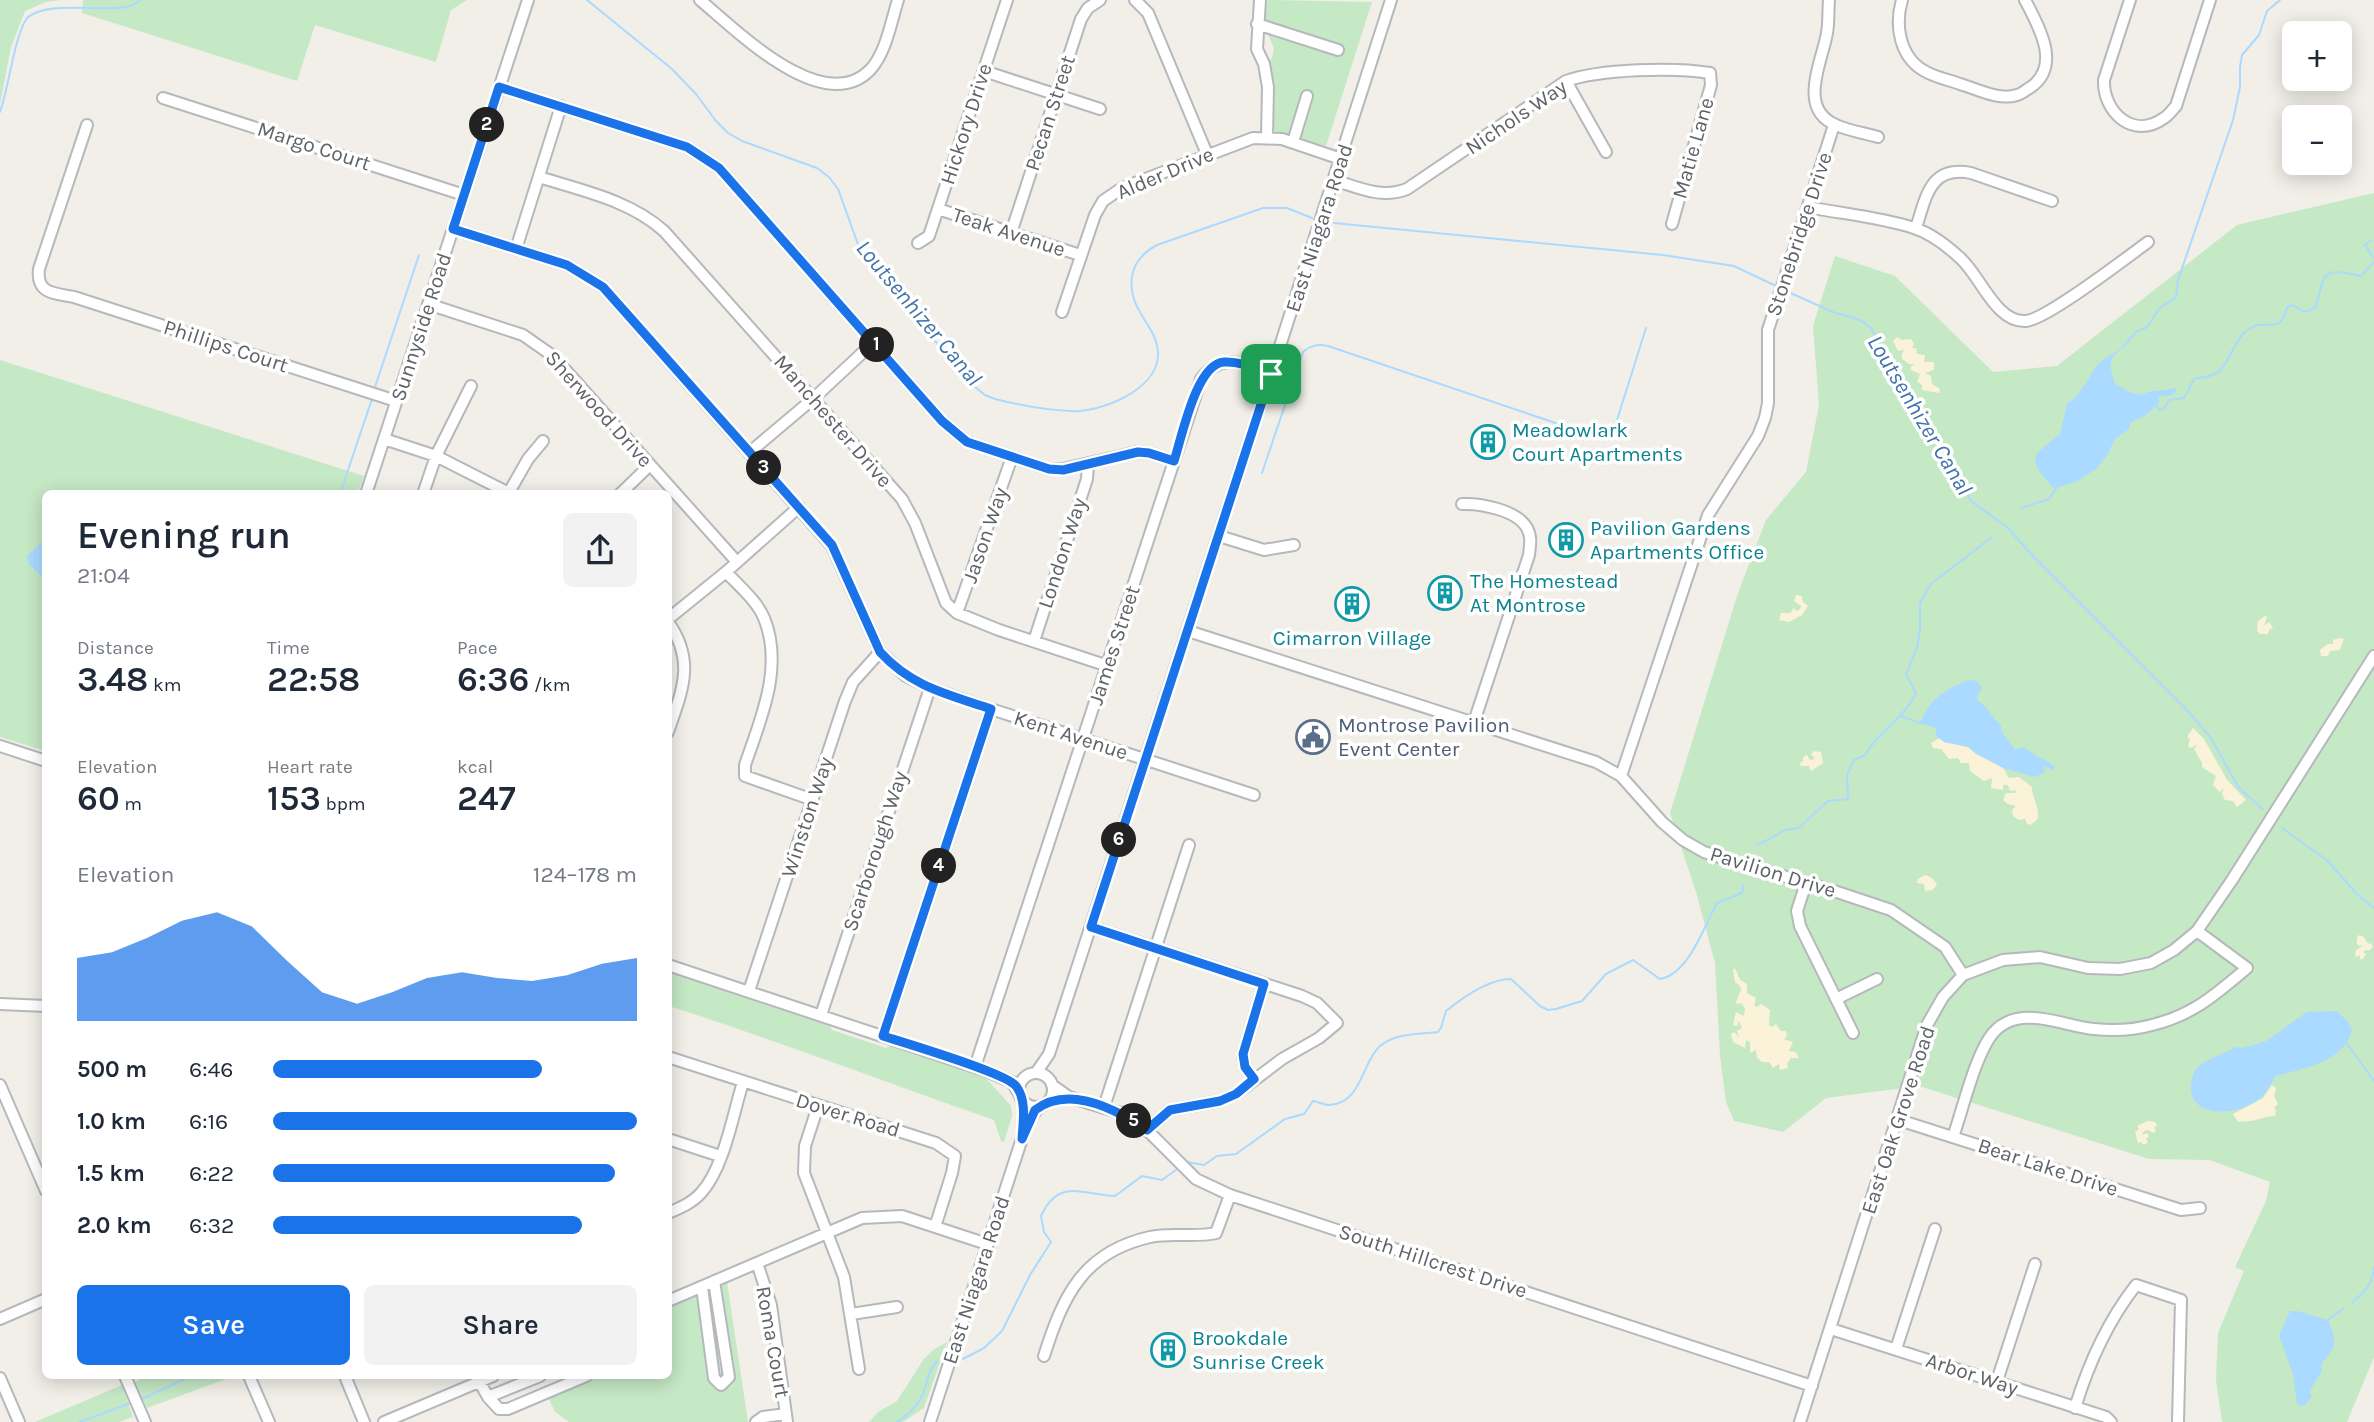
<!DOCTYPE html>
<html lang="en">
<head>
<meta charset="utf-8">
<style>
	:root { --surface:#fff; --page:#f2f2f3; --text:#1f2937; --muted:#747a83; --accent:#1a73e8 }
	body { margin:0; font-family:Karla,sans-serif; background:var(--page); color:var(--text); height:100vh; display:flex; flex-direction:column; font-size:26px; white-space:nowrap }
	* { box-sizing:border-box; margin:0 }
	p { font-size:23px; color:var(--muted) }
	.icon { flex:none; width:38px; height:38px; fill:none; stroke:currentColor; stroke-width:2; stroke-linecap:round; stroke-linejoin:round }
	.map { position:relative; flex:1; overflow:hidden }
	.details { position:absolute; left:42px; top:490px; width:630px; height:889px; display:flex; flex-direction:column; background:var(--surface); border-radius:10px; box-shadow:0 4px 18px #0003 }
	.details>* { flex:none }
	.fabs { position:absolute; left:2282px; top:21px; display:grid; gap:14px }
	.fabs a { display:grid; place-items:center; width:70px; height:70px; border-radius:10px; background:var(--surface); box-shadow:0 4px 18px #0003; font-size:35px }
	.pin { position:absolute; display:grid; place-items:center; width:60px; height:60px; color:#fff; margin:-30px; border-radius:14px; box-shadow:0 4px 10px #0006 }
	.km { position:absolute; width:35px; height:35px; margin:-18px; border-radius:50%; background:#222; color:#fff; font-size:19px; line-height:35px; text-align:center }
	.round { display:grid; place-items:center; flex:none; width:74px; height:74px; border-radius:10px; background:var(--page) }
	.head { display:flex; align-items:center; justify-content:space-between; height:119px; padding:0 35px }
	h1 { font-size:38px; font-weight:600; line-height:52px }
	.metrics { display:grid; grid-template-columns:repeat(3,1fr); gap:10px; height:119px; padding:7px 35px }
	.metrics div { display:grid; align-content:center }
	.metrics b { font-size:35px; font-weight:600 }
	.metrics small { font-size:19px; font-weight:400 }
	.metrics p { font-size:19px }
	.chart { height:196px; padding:14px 35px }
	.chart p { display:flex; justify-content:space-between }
	.chart svg { width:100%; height:126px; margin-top:7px; fill:var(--accent); opacity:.7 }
	.action { display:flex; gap:14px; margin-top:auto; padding:14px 35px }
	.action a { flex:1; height:80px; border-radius:10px; background:var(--accent); color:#fff; font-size:28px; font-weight:600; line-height:80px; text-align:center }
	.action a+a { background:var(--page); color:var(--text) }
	ul { padding:0 35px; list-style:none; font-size:23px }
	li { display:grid; grid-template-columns:112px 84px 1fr; align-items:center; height:52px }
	li i { height:18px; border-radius:9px; background:var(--accent) }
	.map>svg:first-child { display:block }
	.green { fill:#c5e8c5 }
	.sand { fill:#fbf3d9 }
	.water { fill:#aadaff }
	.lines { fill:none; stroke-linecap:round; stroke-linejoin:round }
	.stream { stroke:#aadaff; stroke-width:2 }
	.minor-casing { stroke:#b5b8bc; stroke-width:14 }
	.minor { stroke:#fff; stroke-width:10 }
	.route-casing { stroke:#fff; stroke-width:14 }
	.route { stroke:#1a73e8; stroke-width:9 }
	.labels { text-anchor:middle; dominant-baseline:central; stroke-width:7; stroke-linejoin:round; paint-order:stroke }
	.street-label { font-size:21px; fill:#5f6368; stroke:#fff }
	.culture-label { font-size:21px; fill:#0d838f; stroke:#fff; text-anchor:start }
	.service-label { font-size:21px; fill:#4e5e75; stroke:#fff; text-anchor:start }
	.water-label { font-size:23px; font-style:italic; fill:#4174aa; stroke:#fff }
</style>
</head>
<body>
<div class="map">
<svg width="2374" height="1422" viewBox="0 0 2374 1422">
	<rect width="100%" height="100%" fill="#f1efe8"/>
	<path class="green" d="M0 0H61L46 2 25 11 11 47 0 104Z
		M83 0H467L451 10 436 62 315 25 297 81 82 13Z
		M1268 0 1372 2 1326 146 1271 130 1266 65 1272 58 1274 49C1267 29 1259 24 1268 0Z
		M2374 193V1357L2347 1422H2222L2216 1380 2218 1333 2244 1271 2235 1267 2266 1201 2270 1182 2210 1160 2149 1159 1919 1086 1826 1098 1783 1132 1734 1121 1726 1102 1720 1056 1715 963 1696 892 1670 813 1738 593 1766 520 1806 472 1819 405 1813 326 1835 256 1895 276 1993 372 2057 366 2237 225Z
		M0 360 364 476 358 493 46 494 45 751 0 737Z
		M669 972 830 1026 832 1030 886 1048 891 1045 983 1075 1011 1106 1012 1116 1004 1142 1001 1141 994 1120C885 1082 778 1041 669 1006Z
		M727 1282 748 1422H569L555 1412 549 1399 600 1376H668L669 1306Z
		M947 1342 924 1408 903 1422H869L878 1412 897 1401 924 1359 933 1350Z
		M145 1376H234L147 1408 135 1382Z
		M122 1385 133 1417 119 1422H35Z"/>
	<path class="sand" d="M1897 337 1902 340 1911 339 1914 344 1912 348H1916L1917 354 1925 355 1924 362H1934V370L1925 373 1931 376 1932 384 1940 389 1939 393 1922 390V385L1917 382 1920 374 1911 370V366L1915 364H1909L1902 359V354L1904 350 1898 351 1893 341Z
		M1796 595 1802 596 1803 602 1808 606 1802 615 1789 622 1779 620 1781 613H1791L1793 608 1797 611 1800 609 1801 606 1794 601Z
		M2265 616 2267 617 2264 626 2269 622 2273 628 2269 630 2268 634H2260L2257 631 2258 621Z
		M2339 638 2344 639 2340 650 2330 651 2328 656H2321L2320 650 2328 644H2333V640Z
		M2193 728 2204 739 2227 780 2246 800 2237 807 2233 801 2225 800 2222 794 2224 788 2220 792 2213 785 2216 776 2202 767V763L2194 749 2198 744 2191 748 2188 746 2190 739 2187 737Z
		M1940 738 1944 742 1968 747 1975 753 2003 768 2009 778 2019 777 2032 787C2032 799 2041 808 2037 820L2030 825 2027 824 2025 819 2019 820 2013 816 2012 810 2016 806 2008 804 2003 800 2006 793H2015L2016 790 2010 791 2008 785H2003V790L1991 788 1992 778 1984 781 1970 771 1969 763H1961L1958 758 1949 759 1941 749 1933 748 1931 743Z
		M1814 751 1821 752 1823 763 1811 771 1809 766H1801L1799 763 1803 762V757L1807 755 1810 760 1815 759 1811 754Z
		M1925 875C1931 877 1934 879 1937 885L1932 890 1925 891 1924 884 1917 883 1918 879Z
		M2359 935 2364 937 2368 944 2370 943 2373 946 2370 950H2366L2363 952 2366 954 2363 959H2360V955L2357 957 2355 955 2356 950 2363 946 2357 945V938Z
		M1735 968 1740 980 1747 984V993L1756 998 1754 1006 1757 1007 1761 1004 1770 1010 1769 1025 1772 1027 1776 1024 1781 1031H1786L1787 1036 1784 1039 1793 1042 1789 1051 1796 1052 1799 1058H1791L1787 1064 1788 1068 1780 1070 1779 1064 1773 1068 1769 1062H1762L1757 1058 1756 1050 1750 1053V1042L1746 1040 1745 1048 1733 1042 1731 1034 1734 1032 1739 1037 1737 1031 1742 1028 1739 1021 1737 1026 1733 1025 1736 1012 1744 1016 1745 1008 1741 1003 1737 1004 1736 1002 1741 990 1740 986 1735 982 1733 970Z
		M2272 1085 2276 1088 2274 1096 2278 1104 2274 1108 2276 1110 2275 1116C2264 1116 2257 1121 2249 1121 2245 1122 2242 1121 2238 1122L2233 1114 2263 1098Z
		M2148 1121 2155 1122 2157 1125 2154 1128 2156 1130 2154 1133 2147 1130 2143 1132 2142 1135 2147 1133 2149 1136 2146 1139 2148 1142 2144 1145 2141 1142 2138 1143 2135 1132 2139 1129 2137 1126Z"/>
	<path class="water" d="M2123 347C2107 360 2109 365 2115 384L2130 392 2141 395C2153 388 2162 393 2173 388L2177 389C2173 397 2167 397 2159 396V403L2146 415 2130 423 2129 429 2114 440 2108 454 2096 469 2076 482 2056 488 2052 487 2039 471 2035 462 2037 453 2060 434 2067 404C2080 395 2087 381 2095 368 2101 359 2115 353 2123 347Z
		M45 539V579L29 565 27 556Z
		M1968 680 1977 681 1982 688 1977 696 1978 701C1988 706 1992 718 2001 725V731L2015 750 2023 747C2034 755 2044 759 2054 766V771L2043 765 2045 772 2035 777 2003 768 1975 753 1968 747 1944 742 1936 736V728L1920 723C1932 696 1943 692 1968 680Z
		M2337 1011 2348 1022 2352 1030C2343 1063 2304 1068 2276 1076 2272 1082 2268 1089 2264 1095 2248 1113 2194 1123 2191 1089 2191 1082 2192 1074 2197 1068 2203 1061 2227 1052 2236 1047L2243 1048 2266 1041 2307 1012Z
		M2290 1311H2297L2328 1320C2337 1344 2338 1344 2321 1364L2322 1371 2309 1392 2312 1397 2304 1406 2297 1404 2293 1374 2279 1336Z"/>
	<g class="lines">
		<path class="stream" d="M587 0 672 69 696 94 716 121 728 133 742 141 817 168 829 177 838 189 859 247 915 318 975 387 985 395 995 399C1019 405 1045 410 1070 411 1099 413 1156 391 1158 356 1160 327 1127 312 1132 277 1134 261 1144 252 1157 245L1263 208H1287L1312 218
			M0 112C9 87 14 37 27 18 46 0 99 12 126 7 132 6 136 3 141 0
			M1334 223 1663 255 1734 266 1778 287
			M2371 240 2365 245 2374 258
			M1786 291 1833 312 1860 320 1871 328 1935 435 1971 501 2008 528 2031 554 2187 710 2211 738 2239 788 2263 809
			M2123 347 2136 332 2147 327 2159 309 2176 297 2178 280 2233 120 2240 87V67L2242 55 2259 35 2267 11 2280 0
			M374 390 419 255
			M2154 404 2160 410 2164 409 2169 400 2184 398 2194 379C2201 377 2209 377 2215 374 2231 364 2233 339 2249 329 2266 317 2280 337 2287 307L2293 305 2304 312 2315 308C2326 274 2319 266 2361 276L2374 262
			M1262 473 1303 352C1311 345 1318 344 1328 346L1591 435C1604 436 1611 432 1617 420L1646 328
			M340 494 372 399
			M2021 508 2049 499 2058 486
			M1901 716 1920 723
			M2282 828 2328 861 2356 893 2374 908
			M1758 845 1785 830 1799 828 1828 801 1848 799 1847 775 1854 760 1865 755C1878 731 1905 718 1916 693L1906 674 1917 648 1920 630V603L1927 590 1932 583 1992 537
			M2346 1042 2374 1081
			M1187 1162 1204 1165 1217 1156 1236 1154 1285 1119 1304 1114 1313 1101C1319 1102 1324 1105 1329 1105 1362 1104 1361 1063 1380 1046 1395 1033 1419 1034 1438 1032L1441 1028 1446 1011C1462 998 1489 979 1511 979L1540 1006 1548 1010 1556 1009 1582 1001 1606 974 1633 960 1660 979C1689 974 1704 926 1717 903L1742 893 1743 886
			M2352 1303C2365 1291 2373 1285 2374 1267
			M2328 1320 2344 1308
			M963 1359 984 1348 1002 1331 1030 1275 1051 1242 1044 1232 1041 1216C1059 1177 1083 1195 1115 1196L1142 1176 1162 1180 1180 1167
			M142 1399 191 1376
			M80 1422 131 1403
			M897 1422C906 1416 916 1408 921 1398 928 1384 926 1374 937 1361"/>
		<g class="minor-casing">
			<path id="minor" d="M700 0C735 29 823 118 870 70 886 53 891 22 898 0
				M1135 0 1148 13 1207 154
				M1260 0 1257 49 1264 64 1268 87 1267 137
				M1829 0C1828 11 1829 22 1827 33 1822 62 1797 109 1836 125 1849 131 1865 133 1878 137
				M1902 0C1896 20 1898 45 1912 61 1924 75 1943 78 1960 84 1977 89 1999 101 2017 95 2022 94 2027 89 2031 87 2062 65 2038 25 2025 0
				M2130 0 2104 80C2103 113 2134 140 2164 118 2169 115 2172 110 2176 106L2210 0
				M1257 24 1338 50
				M984 71 1100 109
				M1566 81 1606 152
				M499 87 687 147 719 168 942 421 967 442 1049 469H1063L1137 452 1149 453 1174 461
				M163 98 464 195
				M87 125 39 269C36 294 54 293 74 297L396 401
				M1293 142 1307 96
				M539 177C583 191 629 200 664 231L902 499 915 523 946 603 957 613 999 630 1108 666
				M1334 180C1359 188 1382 199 1407 189L1566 81C1600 69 1674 67 1710 73L1711 85 1672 224
				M1808 207C1843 214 1880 217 1914 228 1930 233 1947 246 1959 257 1980 274 1995 323 2026 321 2047 319 2126 258 2148 242
				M938 209 1080 255
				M1916 228C1926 197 1930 165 1971 173L2052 201
				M453 229 567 265 603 287 832 546 880 652 906 676 930 688 991 709 1254 795
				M1011 233 1081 19 1088 8 1100 0
				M918 243 929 236 1007 0
				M516 249 561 106
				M428 304 523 335 553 356 737 562
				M1062 312 1095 215 1103 201 1122 188 1253 138 1282 139 1341 159
				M384 439 436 456 511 494
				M750 452 814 398 874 342
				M366 494 528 0
				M423 494 436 456 471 386
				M508 494 528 459 543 441
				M620 494 650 465
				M1462 504C1480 503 1517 510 1527 528 1532 537 1530 545 1529 555L1474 722
				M1219 536 1264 550 1294 545
				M726 572C739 586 757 601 764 618 784 667 761 718 745 765V776L813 800
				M957 613 1012 457
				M668 619 726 572 799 507
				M668 622C696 661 682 691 668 732
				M1188 631 1596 762 1621 776 1662 822 1683 840 1704 852 1735 862 1831 890 1891 910 1945 947 1963 975
				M1034 641 1087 479 1088 464
				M0 746 46 761
				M1621 776 1708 515 1758 436 1765 418 1768 403V330L1834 125
				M1806 883 1797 911 1800 926 1853 1033
				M1091 927 1302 996 1317 1003 1337 1023 1319 1038 1282 1059 1236 1094 1220 1101 1170 1110 1147 1130
				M668 965 984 1070 1012 1082 1020 1095
				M749 991 845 701 853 682 880 652
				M1836 999 1877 979
				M0 1004 46 1006
				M821 1015 930 688
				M883 1036 991 709
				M668 1057 936 1143 955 1156 952 1173 935 1227
				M975 1067 1201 379C1222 351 1243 364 1271 374
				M1019 1090a17 17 0 1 1 34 0a17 17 0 1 1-34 0Z
				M1036 1073 1049 1054 1271 374 1391 0
				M1254 1079 1245 1067 1243 1054 1264 984
				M0 1085 46 1191
				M1052 1085 1069 1097 1124 1114 1147 1130 1196 1179 1230 1195 1812 1386
				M818 1106 805 1146 804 1173 844 1277 859 1369
				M1104 1107 1189 845
				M1896 1119 2181 1210 2200 1208
				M1953 1137C1963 1109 1975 1055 1993 1033 2019 1003 2062 1026 2094 1029 2113 1031 2134 1030 2152 1025 2193 1015 2215 995 2247 968L2197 931
				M668 1139 720 1156
				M668 1213C680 1208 692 1203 701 1193 724 1168 733 1114 743 1082
				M757 1263 771 1305 787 1422
				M702 1287 714 1378 721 1385 729 1377 714 1281
				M668 1301 862 1218 902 1216 987 1244
				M851 1314 897 1307
				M0 1319 46 1299
				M1831 1329 2106 1417 2111 1422
				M1896 1349 1935 1229
				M1044 1356C1063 1296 1083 1252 1150 1237 1172 1232 1194 1238 1216 1233L1230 1195
				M125 1376 145 1422
				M249 1376 269 1422
				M345 1376 364 1422
				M0 1378 19 1422
				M479 1381 488 1397 540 1376
				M1997 1381 2035 1264
				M488 1397 499 1409H508L586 1376
				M2075 1408C2088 1365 2108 1321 2136 1285L2181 1300 2178 1422
				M384 1422 493 1376
				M756 1422 763 1417 786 1414
				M930 1422 1027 1123 1039 1107
				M1800 1422 1927 1025 1943 997 1963 975 2003 960 2040 957 2088 968 2120 969 2151 963 2174 950 2197 931 2232 880 2374 656"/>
		</g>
		<use href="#minor" class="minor"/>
	</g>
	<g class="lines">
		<g class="route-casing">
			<path id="route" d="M499 87 687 147 719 168 942 421 967 442 1049 469 1063 470 1138 452 1149 453 1174 461C1182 437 1196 364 1224 362 1240 361 1257 369 1271 374L1091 927 1264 984 1243 1054 1245 1067 1254 1079 1236 1094 1220 1101 1170 1110 1147 1130C1116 1109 1069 1084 1035 1110L1022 1139C1023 1122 1027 1100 1016 1086 1006 1073 905 1043 883 1036L991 709C947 694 912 687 880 652L832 545 603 287 567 265 453 229Z"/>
		</g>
		<use href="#route" class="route"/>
	</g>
	<defs>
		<g id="building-ring" transform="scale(1.75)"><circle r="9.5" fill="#fff" stroke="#0f9aa8" stroke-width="1.5"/><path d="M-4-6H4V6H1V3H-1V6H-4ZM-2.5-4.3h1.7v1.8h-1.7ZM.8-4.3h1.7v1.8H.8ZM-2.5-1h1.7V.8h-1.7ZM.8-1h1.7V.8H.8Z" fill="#0f9aa8"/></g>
		<g id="civic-ring" transform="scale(1.75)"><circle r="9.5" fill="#fff" stroke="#5c6f8a" stroke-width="1.5"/><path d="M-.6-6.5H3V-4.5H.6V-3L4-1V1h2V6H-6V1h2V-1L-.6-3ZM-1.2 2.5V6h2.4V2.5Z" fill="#5c6f8a"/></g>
	</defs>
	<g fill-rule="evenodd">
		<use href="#building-ring" x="1488" y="442"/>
		<use href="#building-ring" x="1566" y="540"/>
		<use href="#building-ring" x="1445" y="593"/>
		<use href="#building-ring" x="1352" y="604"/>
		<use href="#civic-ring" x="1313" y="737"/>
		<use href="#building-ring" x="1168" y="1350"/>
	</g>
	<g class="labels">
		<g class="street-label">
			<text transform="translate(1050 113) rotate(-72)">Pecan Street</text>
			<text transform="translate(1516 117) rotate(-34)">Nichols Way</text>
			<text transform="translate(966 124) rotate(-72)">Hickory Drive</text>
			<text transform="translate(314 146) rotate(18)">Margo Court</text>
			<text transform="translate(1693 148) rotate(-74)">Matie Lane</text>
			<text transform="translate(1165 173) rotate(-23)">Alder Drive</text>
			<text transform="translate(1319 228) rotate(-72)">East Niagara Road</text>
			<text transform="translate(1009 232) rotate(18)">Teak Avenue</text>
			<text transform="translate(1799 234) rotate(-72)">Stonebridge Drive</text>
			<text transform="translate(421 327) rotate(-72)">Sunnyside Road</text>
			<text transform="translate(226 346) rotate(18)">Phillips Court</text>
			<text transform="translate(599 409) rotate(48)">Sherwood Drive</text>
			<text transform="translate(833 421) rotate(49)">Manchester Drive</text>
			<text transform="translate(985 535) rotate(-71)">Jason Way</text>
			<text transform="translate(1062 553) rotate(-72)">London Way</text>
			<text transform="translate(1114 645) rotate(-72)">James Street</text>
			<text transform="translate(1071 735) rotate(18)">Kent Avenue</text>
			<text transform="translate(807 817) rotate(-72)">Winston Way</text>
			<text transform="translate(875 851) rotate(-72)">Scarborough Way</text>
			<text transform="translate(1773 872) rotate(17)">Pavilion Drive</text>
			<text transform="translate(848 1115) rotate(17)">Dover Road</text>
			<text transform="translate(1898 1120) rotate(-72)">East Oak Grove Road</text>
			<text transform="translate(2048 1167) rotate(18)">Bear Lake Drive</text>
			<text transform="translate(1433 1261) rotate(18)">South Hillcrest Drive</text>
			<text transform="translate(976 1280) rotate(-72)">East Niagara Road</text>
			<text transform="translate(773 1342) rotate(80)">Roma Court</text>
			<text transform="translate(1972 1374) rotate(18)">Arbor Way</text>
		</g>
		<g class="culture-label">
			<text x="1512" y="430">Meadowlark<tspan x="1512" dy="24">Court Apartments</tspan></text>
			<text x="1590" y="528">Pavilion Gardens<tspan x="1590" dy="24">Apartments Office</tspan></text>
			<text x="1470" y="581">The Homestead<tspan x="1470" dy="24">At Montrose</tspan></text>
			<text x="1352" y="638" text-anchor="middle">Cimarron Village</text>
			<text x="1192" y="1338">Brookdale<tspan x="1192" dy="24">Sunrise Creek</tspan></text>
		</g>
		<g class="service-label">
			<text x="1338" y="725">Montrose Pavilion<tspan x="1338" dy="24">Event Center</tspan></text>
		</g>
		<g class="water-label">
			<text transform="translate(919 313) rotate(50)">Loutsenhizer Canal</text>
			<text transform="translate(1920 415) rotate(59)">Loutsenhizer Canal</text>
		</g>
	</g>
</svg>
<div class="fabs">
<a>+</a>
<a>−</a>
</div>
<div class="pin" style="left:1271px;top:374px;background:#1e9e55"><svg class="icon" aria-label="arrive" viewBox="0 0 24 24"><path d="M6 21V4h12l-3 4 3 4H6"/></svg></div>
<b class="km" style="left:877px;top:345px">1</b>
<b class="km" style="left:487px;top:125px">2</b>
<b class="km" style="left:764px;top:468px">3</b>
<b class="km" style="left:939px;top:866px">4</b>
<b class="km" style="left:1134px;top:1121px">5</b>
<b class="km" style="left:1119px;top:840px">6</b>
<section class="details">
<div class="head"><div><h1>Evening run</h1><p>21:04</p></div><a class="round"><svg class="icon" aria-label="share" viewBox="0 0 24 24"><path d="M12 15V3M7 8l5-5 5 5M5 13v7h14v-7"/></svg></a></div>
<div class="metrics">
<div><p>Distance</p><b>3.48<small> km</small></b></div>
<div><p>Time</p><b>22:58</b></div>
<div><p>Pace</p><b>6:36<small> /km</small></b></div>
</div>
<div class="metrics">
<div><p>Elevation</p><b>60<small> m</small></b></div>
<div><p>Heart rate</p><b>153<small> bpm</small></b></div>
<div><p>kcal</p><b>247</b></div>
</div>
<div class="chart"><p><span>Elevation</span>124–178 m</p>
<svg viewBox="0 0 160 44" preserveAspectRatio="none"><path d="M0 44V22L10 20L20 15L30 9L40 6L50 11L60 23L70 34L80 38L90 34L100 29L110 27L120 29L130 30L140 28L150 24L160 22V44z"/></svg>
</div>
<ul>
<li><b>500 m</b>6:46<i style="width:74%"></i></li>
<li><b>1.0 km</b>6:16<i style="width:100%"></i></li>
<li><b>1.5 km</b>6:22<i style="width:94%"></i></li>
<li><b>2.0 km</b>6:32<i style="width:85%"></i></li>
</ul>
<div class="action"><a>Save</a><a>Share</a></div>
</section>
</div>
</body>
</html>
